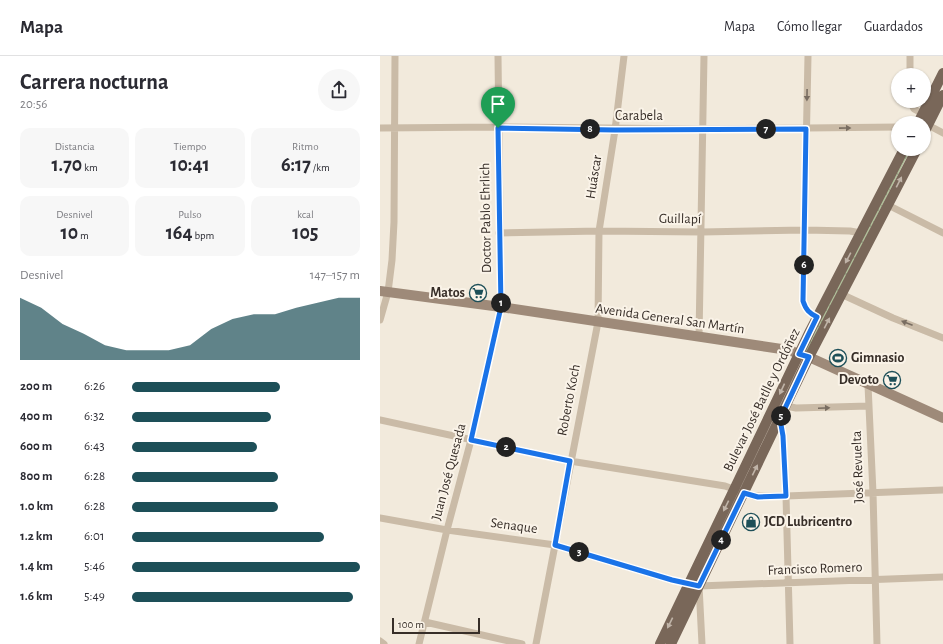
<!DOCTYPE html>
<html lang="es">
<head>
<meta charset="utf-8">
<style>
	:root { --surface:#fff; --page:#f7f7f7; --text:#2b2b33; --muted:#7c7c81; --line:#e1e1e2; --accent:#1d4f58 }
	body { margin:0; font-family:"Alegreya Sans",sans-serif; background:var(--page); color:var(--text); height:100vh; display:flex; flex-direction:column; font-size:15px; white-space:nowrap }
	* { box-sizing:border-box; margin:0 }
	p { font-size:13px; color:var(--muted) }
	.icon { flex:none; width:22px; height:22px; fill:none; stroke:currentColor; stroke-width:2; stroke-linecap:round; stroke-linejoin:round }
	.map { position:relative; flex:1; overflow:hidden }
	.sheet { display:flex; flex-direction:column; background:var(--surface); width:380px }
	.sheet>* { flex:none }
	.tools { position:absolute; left:511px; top:12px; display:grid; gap:8px }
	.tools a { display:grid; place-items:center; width:40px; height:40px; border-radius:50%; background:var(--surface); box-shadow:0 1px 3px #0004; font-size:20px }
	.scale { position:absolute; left:12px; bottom:10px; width:88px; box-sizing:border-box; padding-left:4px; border:2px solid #372e28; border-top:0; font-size:11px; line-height:14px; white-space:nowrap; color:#372e28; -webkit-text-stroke:3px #faf3e8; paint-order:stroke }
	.pin { position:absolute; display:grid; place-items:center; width:34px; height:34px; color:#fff; margin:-41px -17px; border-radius:50% 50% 50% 0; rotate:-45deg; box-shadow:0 0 4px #0007 }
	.pin .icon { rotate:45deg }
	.km { position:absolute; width:20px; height:20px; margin:-10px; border-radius:50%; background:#222; color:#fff; font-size:11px; line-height:20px; text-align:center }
	.round { display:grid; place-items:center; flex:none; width:42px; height:42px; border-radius:21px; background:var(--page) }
	.head { display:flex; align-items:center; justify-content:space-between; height:68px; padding:0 20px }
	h1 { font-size:22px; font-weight:700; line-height:30px }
	.metrics { display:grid; grid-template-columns:repeat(3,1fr); gap:6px; height:68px; padding:4px 20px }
	.metrics div { display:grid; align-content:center; border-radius:10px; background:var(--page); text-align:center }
	.metrics b { font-size:20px; font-weight:700 }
	.metrics small { font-size:11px; font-weight:400 }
	.metrics p { font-size:11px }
	.chart { height:112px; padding:8px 20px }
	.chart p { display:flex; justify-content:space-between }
	.chart svg { width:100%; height:72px; margin-top:4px; fill:var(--accent); opacity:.7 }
	ul { padding:0 20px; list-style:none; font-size:13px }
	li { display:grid; grid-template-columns:64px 48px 1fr; align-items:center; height:30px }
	li i { height:10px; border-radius:5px; background:var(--accent) }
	header { display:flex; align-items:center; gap:24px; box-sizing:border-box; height:56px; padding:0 20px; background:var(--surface); border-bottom:1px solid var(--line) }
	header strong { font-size:19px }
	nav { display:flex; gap:22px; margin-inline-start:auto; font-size:14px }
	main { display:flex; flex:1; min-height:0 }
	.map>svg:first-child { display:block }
	.grass { fill:url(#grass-dots) }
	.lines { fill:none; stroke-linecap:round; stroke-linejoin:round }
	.minor { stroke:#cabba7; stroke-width:7 }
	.secondary { stroke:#9e8a79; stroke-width:10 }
	.primary { stroke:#796759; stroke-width:10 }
	.oneway { fill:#796d61 }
	.oneway2 { fill:#c0b4a8 }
	.route-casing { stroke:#fff; stroke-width:8 }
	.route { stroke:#1a73e8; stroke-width:5 }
	.labels { text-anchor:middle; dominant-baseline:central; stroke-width:4; stroke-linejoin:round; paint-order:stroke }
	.street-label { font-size:14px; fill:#372e28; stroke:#faf3e8 }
	.poi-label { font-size:14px; font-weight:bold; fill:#372e28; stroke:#faf3e8; text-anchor:end }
</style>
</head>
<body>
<header>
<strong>Mapa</strong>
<nav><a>Mapa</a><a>Cómo llegar</a><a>Guardados</a></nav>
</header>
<main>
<section class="sheet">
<div class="head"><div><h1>Carrera nocturna</h1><p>20:56</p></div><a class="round"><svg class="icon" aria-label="share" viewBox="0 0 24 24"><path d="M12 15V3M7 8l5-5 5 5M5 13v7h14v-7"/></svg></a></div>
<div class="metrics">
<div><p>Distancia</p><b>1.70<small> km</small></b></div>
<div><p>Tiempo</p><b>10:41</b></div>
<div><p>Ritmo</p><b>6:17<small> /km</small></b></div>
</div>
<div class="metrics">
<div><p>Desnivel</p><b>10<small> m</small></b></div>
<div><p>Pulso</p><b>164<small> bpm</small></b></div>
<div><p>kcal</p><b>105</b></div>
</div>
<div class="chart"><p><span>Desnivel</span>147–157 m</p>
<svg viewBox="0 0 160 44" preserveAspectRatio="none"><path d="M0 44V6L10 12L20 22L30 28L40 35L50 38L60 38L70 38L80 35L90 25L100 19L110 16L120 16L130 12L140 9L150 6L160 6V44z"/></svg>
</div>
<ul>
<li><b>200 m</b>6:26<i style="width:65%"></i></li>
<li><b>400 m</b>6:32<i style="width:61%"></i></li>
<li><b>600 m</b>6:43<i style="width:55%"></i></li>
<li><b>800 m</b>6:28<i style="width:64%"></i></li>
<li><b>1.0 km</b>6:28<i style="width:64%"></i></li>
<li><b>1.2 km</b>6:01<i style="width:84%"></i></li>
<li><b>1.4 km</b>5:46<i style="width:100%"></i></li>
<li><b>1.6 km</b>5:49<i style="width:97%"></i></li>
</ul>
</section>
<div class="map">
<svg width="563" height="588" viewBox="0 0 563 588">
	<defs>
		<pattern id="grass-dots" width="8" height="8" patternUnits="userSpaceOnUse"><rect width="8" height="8" fill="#b1c19b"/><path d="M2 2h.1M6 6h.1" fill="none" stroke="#919d7e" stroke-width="1.8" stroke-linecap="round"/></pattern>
	</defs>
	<rect width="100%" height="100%" fill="#f2eadc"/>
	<path class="grass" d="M528 93H531L428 295H425Z"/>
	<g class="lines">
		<path class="minor" d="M428 0 423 245C426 254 429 257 437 261
			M530 19V0
			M530 45 534 53 545 59
			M548 69 563 77
			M0 72 118 71 323 73 518 71
			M508 149 563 177
			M119 177 219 175 322 176 425 174 470 175 481 177
			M461 238 513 262 563 282
			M0 264 8 236 12 204 14 166 15 0
			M319 281 324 0
			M488 329 493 437 497 588
			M406 350 416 352 489 350
			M400 363 403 379 406 440 410 588
			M0 364 190 405 345 430 373 440H406L563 434
			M0 462 67 474 175 489 292 524 319 530 563 521
			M319 530 322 588
			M45 566 142 588
			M0 585 4 588
			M39 588 67 474 91 384 121 251 118 0
			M156 588 218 266 219 175 235 74 244 0"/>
		<path class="secondary" d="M0 235 121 251 408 294 429 301 563 362"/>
		<path class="primary" d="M538 67 563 17
			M544 77 563 39
			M280 588 430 275 524 93
			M291 588 429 301 537 93"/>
	</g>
	<defs><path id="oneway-solid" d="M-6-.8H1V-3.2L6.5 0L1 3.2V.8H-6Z"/></defs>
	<g class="oneway">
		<use href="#oneway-solid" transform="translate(427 39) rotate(91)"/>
		<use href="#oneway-solid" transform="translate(465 72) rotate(-1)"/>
		<use href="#oneway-solid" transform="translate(527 267) rotate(-159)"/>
		<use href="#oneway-solid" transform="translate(444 352) rotate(-2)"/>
	</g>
	<g class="oneway2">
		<use href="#oneway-solid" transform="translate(519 126) rotate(-63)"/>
		<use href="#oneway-solid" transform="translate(468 202) rotate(118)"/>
		<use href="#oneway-solid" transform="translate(447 267) rotate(-63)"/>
		<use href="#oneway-solid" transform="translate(402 333) rotate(115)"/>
		<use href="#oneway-solid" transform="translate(375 414) rotate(-64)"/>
		<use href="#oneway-solid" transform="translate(346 450) rotate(116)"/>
		<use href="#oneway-solid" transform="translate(290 567) rotate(116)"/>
	</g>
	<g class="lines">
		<g class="route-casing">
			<path id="route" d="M118 72 235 74 426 73 423 245C426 254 429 257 437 261L419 298 429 301 400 363 403 380 406 440 378 441 364 437 319 530 292 524 175 489 190 405 91 384 121 251Z"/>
		</g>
		<use href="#route" class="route"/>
	</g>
	<defs>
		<g id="supermarket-ring" transform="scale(0.9)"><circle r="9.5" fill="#faf3e8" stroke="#1d4f58" stroke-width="1.5"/><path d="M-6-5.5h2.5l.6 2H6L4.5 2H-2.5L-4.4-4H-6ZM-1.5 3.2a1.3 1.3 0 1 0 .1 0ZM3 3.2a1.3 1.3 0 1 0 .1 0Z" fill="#1d4f58"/></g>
		<g id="stadium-ring" transform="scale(0.9)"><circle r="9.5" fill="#faf3e8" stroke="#1d4f58" stroke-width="1.5"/><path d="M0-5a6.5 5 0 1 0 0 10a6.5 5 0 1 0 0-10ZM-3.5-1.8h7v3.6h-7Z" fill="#1d4f58"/></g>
		<g id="shop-ring" transform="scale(0.9)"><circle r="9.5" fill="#faf3e8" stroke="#1d4f58" stroke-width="1.5"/><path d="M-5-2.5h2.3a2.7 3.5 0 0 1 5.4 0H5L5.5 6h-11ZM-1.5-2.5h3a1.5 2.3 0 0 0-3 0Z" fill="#1d4f58"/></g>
	</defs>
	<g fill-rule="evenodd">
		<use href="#supermarket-ring" x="98" y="237"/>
		<use href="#stadium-ring" x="458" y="302"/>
		<use href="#supermarket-ring" x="512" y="324"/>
		<use href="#shop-ring" x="371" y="466"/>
	</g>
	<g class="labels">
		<g class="street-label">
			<text x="259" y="60">Carabela</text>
			<text transform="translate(214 121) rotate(-81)">Huáscar</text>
			<text transform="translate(106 162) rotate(-91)">Doctor Pablo Ehrlich</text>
			<text transform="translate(300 163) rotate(1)">Guillapí</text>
			<text transform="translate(290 263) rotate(8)">Avenida General San Martín</text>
			<text transform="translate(189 344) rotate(-79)">Roberto Koch</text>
			<text transform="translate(382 344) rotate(-64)">Bulevar José Batlle y Ordóñez</text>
			<text transform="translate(478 411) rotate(-92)">José Revuelta</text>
			<text transform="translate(69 416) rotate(-75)">Juan José Quesada</text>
			<text transform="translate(134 470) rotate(8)">Senaque</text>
			<text transform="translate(435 513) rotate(-2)">Francisco Romero</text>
		</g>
		<g class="poi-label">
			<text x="85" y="237">Matos</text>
			<text x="471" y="302" text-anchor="start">Gimnasio</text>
			<text x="499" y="324">Devoto</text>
			<text x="384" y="466" text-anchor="start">JCD Lubricentro</text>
		</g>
	</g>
</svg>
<div class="tools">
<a>+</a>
<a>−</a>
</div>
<div class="scale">100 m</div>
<div class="pin" style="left:118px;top:72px;background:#1e9e55"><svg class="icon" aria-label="arrive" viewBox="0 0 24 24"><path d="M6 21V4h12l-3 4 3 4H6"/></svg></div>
<b class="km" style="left:121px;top:247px">1</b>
<b class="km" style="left:126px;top:391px">2</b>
<b class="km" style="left:199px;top:496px">3</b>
<b class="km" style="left:341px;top:484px">4</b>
<b class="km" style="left:401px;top:360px">5</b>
<b class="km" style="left:424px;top:209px">6</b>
<b class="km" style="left:386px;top:73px">7</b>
<b class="km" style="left:210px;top:73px">8</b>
</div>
</main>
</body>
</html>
